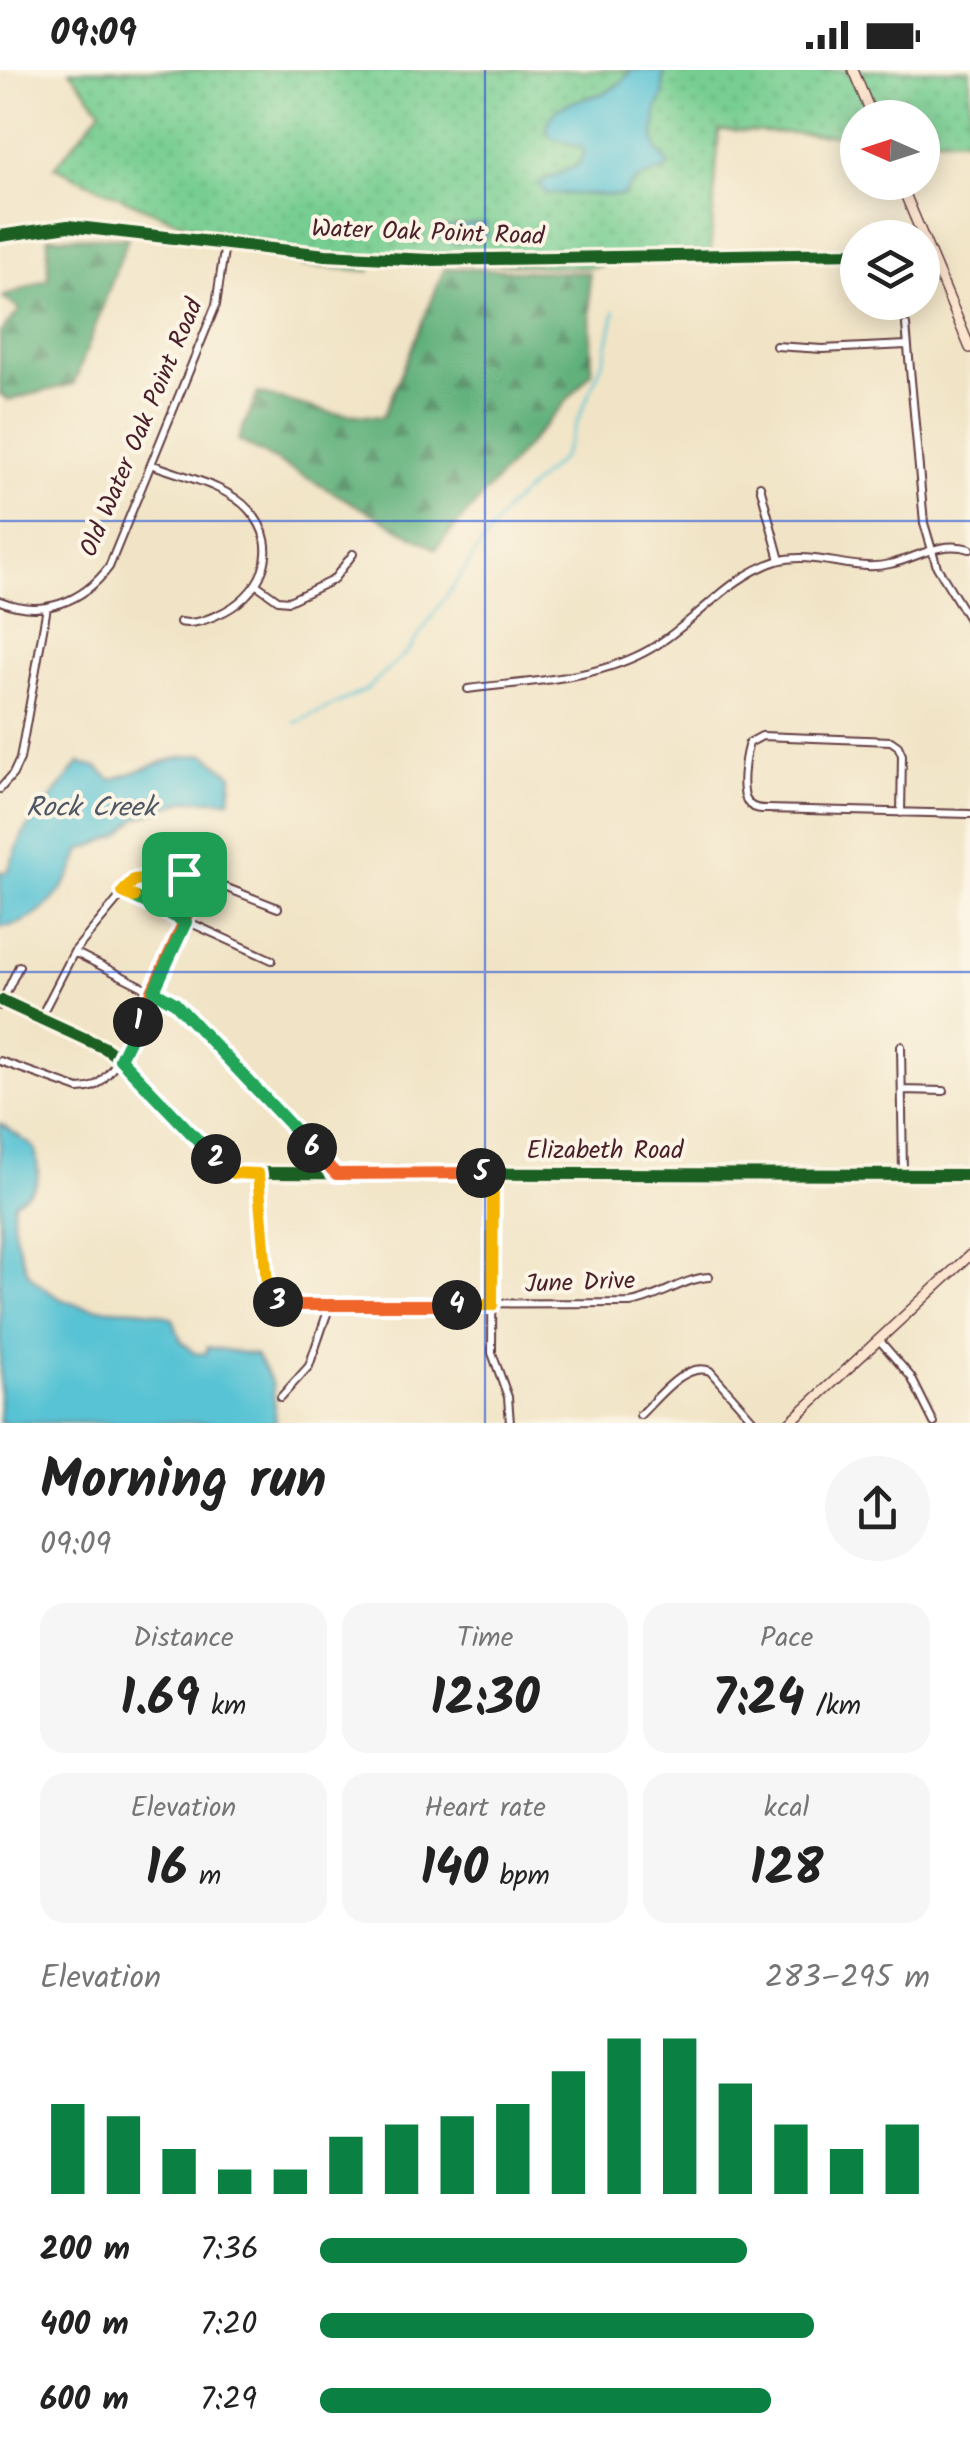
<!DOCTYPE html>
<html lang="en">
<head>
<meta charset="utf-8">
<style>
	:root { --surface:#fff; --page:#f6f6f6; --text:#222; --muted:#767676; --accent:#0b8043 }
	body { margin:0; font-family:Kalam,sans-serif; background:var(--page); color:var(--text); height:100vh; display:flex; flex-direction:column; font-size:38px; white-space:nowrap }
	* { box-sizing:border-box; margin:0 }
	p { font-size:32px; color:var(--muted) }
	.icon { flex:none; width:55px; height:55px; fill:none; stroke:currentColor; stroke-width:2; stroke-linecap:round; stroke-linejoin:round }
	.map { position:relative; height:1353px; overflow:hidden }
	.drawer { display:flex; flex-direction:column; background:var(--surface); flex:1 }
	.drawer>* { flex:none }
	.needle { width:65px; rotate:273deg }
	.fabs { position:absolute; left:840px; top:30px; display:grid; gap:20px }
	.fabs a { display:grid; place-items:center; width:100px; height:100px; border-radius:50%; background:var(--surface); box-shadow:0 5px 25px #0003; font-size:50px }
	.pin { position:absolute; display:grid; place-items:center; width:85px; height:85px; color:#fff; margin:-42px; border-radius:20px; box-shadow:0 5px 15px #0006 }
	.km { position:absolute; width:50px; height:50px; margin:-25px; border-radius:50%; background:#222; color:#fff; font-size:28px; line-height:50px; text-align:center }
	.round { display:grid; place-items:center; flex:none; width:105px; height:105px; border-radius:52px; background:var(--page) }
	.head { display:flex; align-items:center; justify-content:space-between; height:170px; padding:0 40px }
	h1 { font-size:55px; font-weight:600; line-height:75px }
	.metrics { display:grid; grid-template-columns:repeat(3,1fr); gap:15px; height:170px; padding:10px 40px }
	.metrics div { display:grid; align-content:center; border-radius:25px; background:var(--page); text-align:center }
	.metrics b { font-size:50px; font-weight:600 }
	.metrics small { font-size:28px; font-weight:400 }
	.metrics p { font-size:28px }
	.chart { height:280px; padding:20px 40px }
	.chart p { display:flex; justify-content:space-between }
	.chart svg { width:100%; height:180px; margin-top:10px; stroke:var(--accent); stroke-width:6 }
	ul { padding:0 40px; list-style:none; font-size:32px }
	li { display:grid; grid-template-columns:160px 120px 1fr; align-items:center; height:75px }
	li i { height:25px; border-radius:12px; background:var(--accent) }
	.status { display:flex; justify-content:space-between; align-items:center; height:70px; padding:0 50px; background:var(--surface); direction:ltr }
	.status svg { height:28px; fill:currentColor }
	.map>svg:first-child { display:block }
	.grass { fill:url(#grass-dots); stroke:#60765e; stroke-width:2.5 }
	.forest { fill:url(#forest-firs); stroke:#566854; stroke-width:2.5 }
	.water { fill:#59c3d4; stroke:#527180; stroke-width:2.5 }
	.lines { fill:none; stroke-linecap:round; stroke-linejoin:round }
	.stream { stroke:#59c3d4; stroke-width:2.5 }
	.minor-casing { stroke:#633d42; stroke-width:10 }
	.secondary-casing { stroke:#633d42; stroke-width:12 }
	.minor { stroke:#fff; stroke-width:6 }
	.secondary { stroke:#fce5cf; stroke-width:9 }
	.cycleway-casing { stroke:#fcf5e5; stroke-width:19 }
	.cycleway { stroke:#1b5e20; stroke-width:12 }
	.split-1-casing { stroke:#fff; stroke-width:20 }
	.split-2-casing { stroke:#fff; stroke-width:20 }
	.split-3-casing { stroke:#fff; stroke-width:20 }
	.split-4-casing { stroke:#fff; stroke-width:20 }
	.split-5-casing { stroke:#fff; stroke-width:20 }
	.split-6-casing { stroke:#fff; stroke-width:20 }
	.split-7-casing { stroke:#fff; stroke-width:20 }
	.split-8-casing { stroke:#fff; stroke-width:20 }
	.split-9-casing { stroke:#fff; stroke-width:20 }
	.split-1 { stroke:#f0652b; stroke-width:12 }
	.split-2 { stroke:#22a559; stroke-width:12 }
	.split-3 { stroke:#f5b400; stroke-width:12 }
	.split-4 { stroke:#f0652b; stroke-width:12 }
	.split-5 { stroke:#f5b400; stroke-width:12 }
	.split-6 { stroke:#f0652b; stroke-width:12 }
	.split-7 { stroke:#22a559; stroke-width:12 }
	.split-8 { stroke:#22a559; stroke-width:12 }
	.split-9 { stroke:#f5b400; stroke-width:12 }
	.grid { fill:none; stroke:#1d4ed8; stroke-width:2.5; stroke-opacity:0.55 }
	.labels { text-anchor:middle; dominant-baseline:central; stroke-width:8; stroke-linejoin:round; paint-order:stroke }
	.street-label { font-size:25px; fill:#4a1f2b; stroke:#fcf5e5 }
	.water-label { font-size:28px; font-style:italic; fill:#4f5866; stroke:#fcf5e5 }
</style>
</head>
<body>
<div class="status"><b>09:09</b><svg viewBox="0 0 49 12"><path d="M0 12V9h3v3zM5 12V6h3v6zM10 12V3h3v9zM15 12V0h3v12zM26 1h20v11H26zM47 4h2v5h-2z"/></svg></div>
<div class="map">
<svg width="970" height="1353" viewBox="0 0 970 1353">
	<defs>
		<pattern id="grass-dots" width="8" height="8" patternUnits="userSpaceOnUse" patternTransform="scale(2.5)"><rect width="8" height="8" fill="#77ce92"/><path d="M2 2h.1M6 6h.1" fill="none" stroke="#68b07e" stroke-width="1.8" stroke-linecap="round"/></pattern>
		<pattern id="forest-firs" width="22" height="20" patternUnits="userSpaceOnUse" patternTransform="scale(2.5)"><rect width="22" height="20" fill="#61b17c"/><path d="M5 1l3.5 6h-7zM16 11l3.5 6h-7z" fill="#528f66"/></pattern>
	</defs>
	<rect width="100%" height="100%" fill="#fcf5e5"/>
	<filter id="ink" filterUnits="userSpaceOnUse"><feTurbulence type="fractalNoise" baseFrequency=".01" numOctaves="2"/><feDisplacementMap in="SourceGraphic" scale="20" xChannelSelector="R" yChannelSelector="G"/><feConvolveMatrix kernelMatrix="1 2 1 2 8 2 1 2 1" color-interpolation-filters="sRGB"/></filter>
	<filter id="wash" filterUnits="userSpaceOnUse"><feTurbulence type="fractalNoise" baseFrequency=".0048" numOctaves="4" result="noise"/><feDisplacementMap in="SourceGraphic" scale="40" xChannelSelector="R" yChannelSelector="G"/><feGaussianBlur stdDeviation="2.25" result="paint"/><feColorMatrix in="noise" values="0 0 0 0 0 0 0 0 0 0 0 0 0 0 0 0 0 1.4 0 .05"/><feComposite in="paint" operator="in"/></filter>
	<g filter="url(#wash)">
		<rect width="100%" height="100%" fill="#f1e4c6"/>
		<path class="grass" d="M70 0H970V69L923 68 922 48H858L857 66 719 60 710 184C666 177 626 194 582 198L376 188 370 201 301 195 302 183 273 179 274 173C197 168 124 129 55 97L101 40Z"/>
		<path class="forest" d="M48 167 128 168 74 314 9 330 0 324V262L20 240 3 227 48 209Z
			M445 198 589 203 592 302 436 479 238 370 258 323 332 343 383 347Z"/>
		<path class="water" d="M632 0H663V25L656 42 654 67 657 80 669 94 665 100 634 111 622 126 546 123 539 115 542 111 578 95 584 82 582 78 552 68 546 60C553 29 582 32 606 22 618 17 624 9 632 0Z
			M486 153 488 165C474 174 447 175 435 165L437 159Z
			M205 684 232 705 230 730H188L137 748 118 766 81 780C70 816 41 855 0 857V801L7 803 23 764 79 693 97 697 111 710 175 688Z
			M0 1053 35 1078C40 1110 42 1115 14 1132 11 1151 15 1165 21 1184 26 1203 31 1209 47 1220 90 1253 131 1228 173 1249L181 1271 194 1283 206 1284 207 1277 256 1285 273 1315 276 1353H0Z"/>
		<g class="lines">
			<path class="stream" d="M295 653 366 620 409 580 507 438 562 388 605 286 615 241"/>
		</g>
	</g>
	<g filter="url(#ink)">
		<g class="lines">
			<g class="minor-casing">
				<path id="minor" d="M0 166 68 156 326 185 429 190 858 183
					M906 255 924 453 937 497 970 551
					M776 276 822 279 907 275
					M151 394C181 406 227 415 249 440 285 479 260 527 217 545 205 550 194 555 180 552
					M760 416 780 490
					M257 515 278 530 289 531 333 510 353 484
					M0 531C42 548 83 532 109 497L216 235 225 174
					M468 619C529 611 598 610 652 578 695 553 728 506 777 491 816 480 852 503 890 494 918 488 939 470 970 479
					M0 719 13 704 20 689 47 537
					M901 743 902 685 898 676 891 671 762 666 749 673C745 686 738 724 750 735 755 739 761 739 767 739L970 744
					M123 822 272 890
					M74 882 175 933 336 1104
					M3 931 105 978 120 989 221 1095 233 1103 970 1105
					M0 936 19 896
					M40 948 74 882 134 810 194 805 278 838
					M901 976 903 1103
					M0 991 79 1019C85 1018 89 1019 94 1016 129 998 188 848 204 808
					M902 1020 944 1021
					M493 1103 492 1283 508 1327 510 1353
					M259 1105 267 1214 272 1225 283 1234 630 1233C658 1229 681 1209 709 1207
					M880 1271 911 1307 934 1353
					M281 1327 309 1296 330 1235
					M640 1345C657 1329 685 1291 710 1301L756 1353"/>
			</g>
			<g class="secondary-casing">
				<path id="secondary" d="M853 0 873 48
					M900 112 970 278
					M789 1353 970 1185"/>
			</g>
			<use href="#minor" class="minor"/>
			<use href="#secondary" class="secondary"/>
			<g class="cycleway-casing">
				<path id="cycleway" d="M0 166 68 156 326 185 429 190 858 183
					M3 931 105 978 120 989 221 1095 233 1103 970 1105"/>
			</g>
			<use href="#cycleway" class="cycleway"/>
		</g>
	</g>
	<g class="lines" filter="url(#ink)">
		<g class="split-1-casing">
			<path id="split-1" d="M138 952 204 808 184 804"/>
		</g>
		<g class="split-2-casing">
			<path id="split-2" d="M138 952 120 989 216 1089"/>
		</g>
		<g class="split-3-casing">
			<path id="split-3" d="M216 1089 233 1103 258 1104 267 1214 278 1232"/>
		</g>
		<g class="split-4-casing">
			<path id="split-4" d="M278 1232 289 1235H457"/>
		</g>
		<g class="split-5-casing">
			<path id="split-5" d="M457 1235H492L493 1103H481"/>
		</g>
		<g class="split-6-casing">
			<path id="split-6" d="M312 1078 336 1104 481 1103"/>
		</g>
		<g class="split-7-casing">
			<path id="split-7" d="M189 948 312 1078"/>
		</g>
		<g class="split-8-casing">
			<path id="split-8" d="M134 827 186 852 154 921 175 933 189 948"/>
		</g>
		<g class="split-9-casing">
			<path id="split-9" d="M134 827 123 822 134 810 184 804"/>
		</g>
		<use href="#split-1" class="split-1"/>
		<use href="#split-2" class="split-2"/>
		<use href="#split-3" class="split-3"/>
		<use href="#split-4" class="split-4"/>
		<use href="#split-5" class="split-5"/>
		<use href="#split-6" class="split-6"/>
		<use href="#split-7" class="split-7"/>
		<use href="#split-8" class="split-8"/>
		<use href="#split-9" class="split-9"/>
	</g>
	<path class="grid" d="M485 0V1353M0 451H970M0 902H970"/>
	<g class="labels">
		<g class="street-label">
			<text transform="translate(428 163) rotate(2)">Water Oak Point Road</text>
			<text transform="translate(142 358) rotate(-67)">Old Water Oak Point Road</text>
			<text x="605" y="1081">Elizabeth Road</text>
			<text transform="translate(580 1213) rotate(-2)">June Drive</text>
		</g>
		<g class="water-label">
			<text x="91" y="738">Rock Creek</text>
		</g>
	</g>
</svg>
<div class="fabs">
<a><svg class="needle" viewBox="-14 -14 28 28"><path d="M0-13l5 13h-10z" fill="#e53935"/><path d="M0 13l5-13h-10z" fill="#767676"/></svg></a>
<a><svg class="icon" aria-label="layers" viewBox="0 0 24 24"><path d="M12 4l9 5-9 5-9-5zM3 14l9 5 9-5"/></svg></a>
</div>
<div class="pin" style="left:184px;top:804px;background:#1e9e55"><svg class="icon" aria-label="arrive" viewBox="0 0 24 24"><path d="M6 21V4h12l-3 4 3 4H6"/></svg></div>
<b class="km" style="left:138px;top:952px">1</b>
<b class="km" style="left:216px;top:1089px">2</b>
<b class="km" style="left:278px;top:1232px">3</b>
<b class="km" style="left:457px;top:1235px">4</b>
<b class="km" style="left:481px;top:1103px">5</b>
<b class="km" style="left:312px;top:1078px">6</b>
</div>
<section class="drawer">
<div class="head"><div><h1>Morning run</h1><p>09:09</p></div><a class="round"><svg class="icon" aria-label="share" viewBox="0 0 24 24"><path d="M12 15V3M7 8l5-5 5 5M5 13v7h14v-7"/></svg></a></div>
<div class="metrics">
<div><p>Distance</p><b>1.69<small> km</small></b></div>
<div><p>Time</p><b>12:30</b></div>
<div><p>Pace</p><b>7:24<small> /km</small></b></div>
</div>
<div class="metrics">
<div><p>Elevation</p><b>16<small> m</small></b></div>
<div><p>Heart rate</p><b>140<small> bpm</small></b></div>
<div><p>kcal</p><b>128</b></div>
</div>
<div class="chart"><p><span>Elevation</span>283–295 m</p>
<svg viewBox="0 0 160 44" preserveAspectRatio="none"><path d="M5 44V22M15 44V25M25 44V33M35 44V38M45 44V38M55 44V30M65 44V27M75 44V25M85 44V22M95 44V14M105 44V6M115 44V6M125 44V17M135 44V27M145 44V33M155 44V27"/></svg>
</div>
<ul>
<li><b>200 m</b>7:36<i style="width:70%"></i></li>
<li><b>400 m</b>7:20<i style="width:81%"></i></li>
<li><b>600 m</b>7:29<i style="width:74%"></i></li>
</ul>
</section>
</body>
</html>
